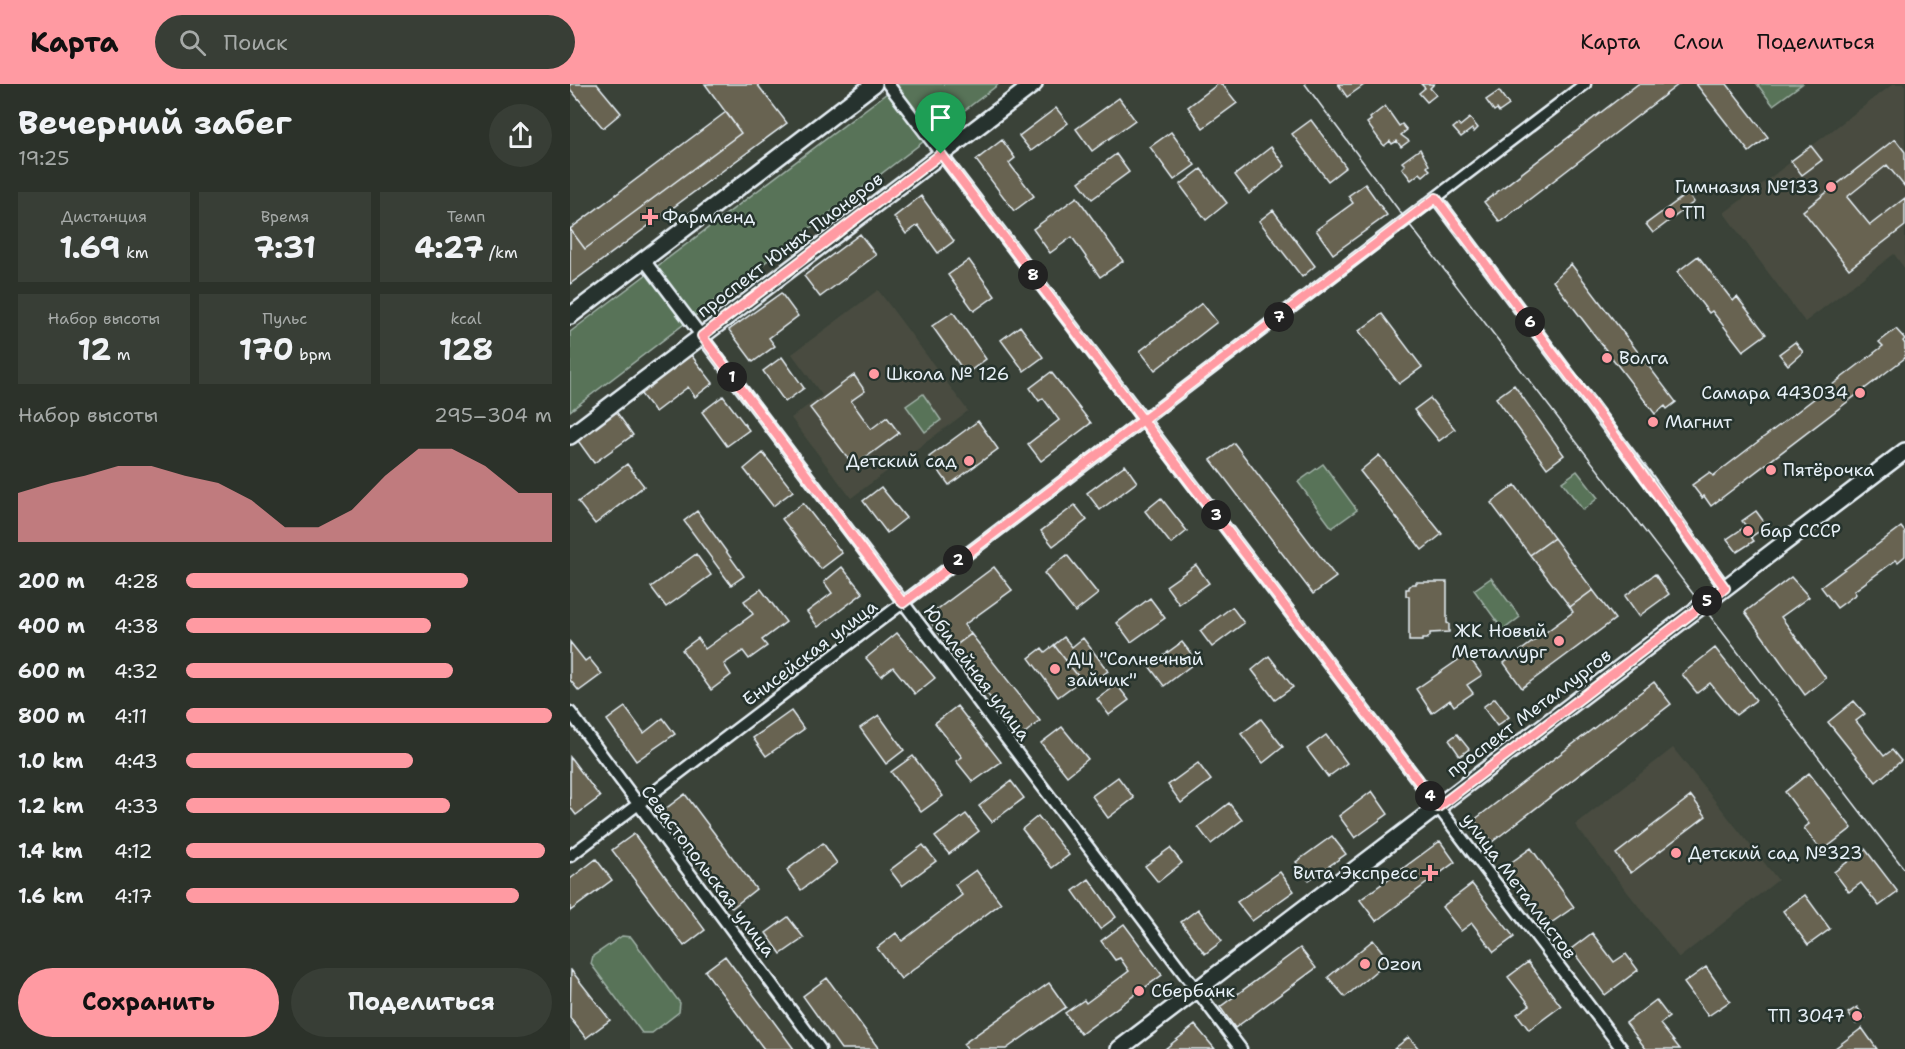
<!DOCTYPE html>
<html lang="ru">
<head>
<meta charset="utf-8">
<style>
	:root { --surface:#2c322a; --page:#383e36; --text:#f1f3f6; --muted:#a6aaa8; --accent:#ff9aa2 }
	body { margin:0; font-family:"Shantell Sans",sans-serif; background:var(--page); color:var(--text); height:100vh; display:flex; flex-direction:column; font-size:22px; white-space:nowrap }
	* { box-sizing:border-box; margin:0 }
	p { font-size:20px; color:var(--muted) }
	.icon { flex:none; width:33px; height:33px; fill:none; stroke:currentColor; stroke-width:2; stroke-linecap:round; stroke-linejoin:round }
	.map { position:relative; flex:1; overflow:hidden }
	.panel { display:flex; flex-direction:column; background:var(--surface); width:570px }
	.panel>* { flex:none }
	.pin { position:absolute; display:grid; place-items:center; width:51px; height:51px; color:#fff; margin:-62px -26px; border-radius:50% 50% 50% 0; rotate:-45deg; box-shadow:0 0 6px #0007 }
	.pin .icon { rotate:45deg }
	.km { position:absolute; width:30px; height:30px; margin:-15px; border-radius:50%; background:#222; color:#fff; font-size:16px; line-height:30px; text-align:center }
	.round { display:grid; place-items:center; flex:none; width:63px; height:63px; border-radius:32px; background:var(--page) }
	.headline { display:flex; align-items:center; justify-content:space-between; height:102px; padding:0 18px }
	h1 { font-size:33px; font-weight:700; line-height:45px }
	.metrics { display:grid; grid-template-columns:repeat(3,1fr); gap:9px; height:102px; padding:6px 18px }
	.metrics div { display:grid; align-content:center; border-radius:0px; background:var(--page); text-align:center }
	.metrics b { font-size:30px; font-weight:700 }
	.metrics small { font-size:16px; font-weight:400 }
	.metrics p { font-size:16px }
	.chart { height:168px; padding:12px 18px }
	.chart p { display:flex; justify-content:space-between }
	.chart svg { width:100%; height:108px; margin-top:6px; fill:var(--accent); opacity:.7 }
	.button { display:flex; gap:12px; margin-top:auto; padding:12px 18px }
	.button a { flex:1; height:69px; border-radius:36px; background:var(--accent); color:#111; font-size:24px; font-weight:700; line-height:69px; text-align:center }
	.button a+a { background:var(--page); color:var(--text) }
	ul { padding:0 18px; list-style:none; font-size:20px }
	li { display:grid; grid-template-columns:96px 72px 1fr; align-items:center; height:45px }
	li i { height:15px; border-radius:8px; background:var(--accent) }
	header { display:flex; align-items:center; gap:36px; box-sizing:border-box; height:84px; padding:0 30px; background:var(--accent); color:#111 }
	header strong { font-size:28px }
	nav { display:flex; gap:33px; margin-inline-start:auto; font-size:21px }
	.search { width:420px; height:54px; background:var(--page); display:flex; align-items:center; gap:15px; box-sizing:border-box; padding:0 21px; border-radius:33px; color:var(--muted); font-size:22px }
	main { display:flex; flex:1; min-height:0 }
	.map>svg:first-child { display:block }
	.built { fill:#484c40 }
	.green { fill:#597359; stroke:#a0b2a8; stroke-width:1.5 }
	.building { fill:#686451; stroke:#e8f1f8; stroke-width:1.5 }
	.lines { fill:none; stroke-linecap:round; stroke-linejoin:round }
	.street-casing { stroke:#e8f1f8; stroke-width:15 }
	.secondary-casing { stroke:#e8f1f8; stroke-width:20 }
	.street { stroke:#26332d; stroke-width:10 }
	.secondary { stroke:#26332d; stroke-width:15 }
	.tram { stroke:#e8f1f8; stroke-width:1.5 }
	.route-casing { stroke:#fff; stroke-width:12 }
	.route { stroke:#ff9aa2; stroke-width:8 }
	.poi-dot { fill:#ff9aa2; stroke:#26332d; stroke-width:2 }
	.labels { text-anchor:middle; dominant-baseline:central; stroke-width:5; stroke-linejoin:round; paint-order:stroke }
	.poi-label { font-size:18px; fill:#e8f1f8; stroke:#26332d; text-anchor:start }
	.street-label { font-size:18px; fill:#e8f1f8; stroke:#26332d }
</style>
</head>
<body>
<header>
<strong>Карта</strong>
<div class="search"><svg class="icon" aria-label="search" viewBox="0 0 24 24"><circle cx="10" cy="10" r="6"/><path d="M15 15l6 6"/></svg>Поиск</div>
<nav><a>Карта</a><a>Слои</a><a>Поделиться</a></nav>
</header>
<main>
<section class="panel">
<div class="headline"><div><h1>Вечерний забег</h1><p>19:25</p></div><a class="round"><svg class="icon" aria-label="share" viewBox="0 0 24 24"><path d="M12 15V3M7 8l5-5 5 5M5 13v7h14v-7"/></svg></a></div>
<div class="metrics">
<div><p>Дистанция</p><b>1.69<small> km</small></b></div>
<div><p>Время</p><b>7:31</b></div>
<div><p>Темп</p><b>4:27<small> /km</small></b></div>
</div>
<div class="metrics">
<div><p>Набор высоты</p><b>12<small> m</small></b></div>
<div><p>Пульс</p><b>170<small> bpm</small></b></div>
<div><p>kcal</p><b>128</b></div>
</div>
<div class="chart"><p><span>Набор высоты</span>295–304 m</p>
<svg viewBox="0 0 160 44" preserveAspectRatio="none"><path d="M0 44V24L10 20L20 17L30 13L40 13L50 17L60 20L70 27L80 38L90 38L100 31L110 17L120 6L130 6L140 13L150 24L160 24V44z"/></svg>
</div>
<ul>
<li><b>200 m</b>4:28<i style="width:77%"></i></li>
<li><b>400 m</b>4:38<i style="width:67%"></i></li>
<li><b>600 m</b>4:32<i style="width:73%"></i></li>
<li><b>800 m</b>4:11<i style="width:100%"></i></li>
<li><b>1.0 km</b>4:43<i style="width:62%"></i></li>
<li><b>1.2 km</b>4:33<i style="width:72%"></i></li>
<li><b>1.4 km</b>4:12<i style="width:98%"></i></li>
<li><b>1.6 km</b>4:17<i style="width:91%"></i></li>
</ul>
<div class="button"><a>Сохранить</a><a>Поделиться</a></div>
</section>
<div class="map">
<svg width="1335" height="965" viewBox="0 0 1335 965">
	<rect width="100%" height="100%" fill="#3a4238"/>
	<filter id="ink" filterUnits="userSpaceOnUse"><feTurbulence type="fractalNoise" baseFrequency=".0167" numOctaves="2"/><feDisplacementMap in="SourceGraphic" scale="12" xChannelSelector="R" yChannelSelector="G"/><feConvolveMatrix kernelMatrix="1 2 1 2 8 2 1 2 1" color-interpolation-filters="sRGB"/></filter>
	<g filter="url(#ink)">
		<path class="built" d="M1323 0H1335V185L1324 170 1235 238 1154 129Z
			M308 206 398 327 281 414 221 334 252 311 222 270Z
			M1103 664 1208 796 1109 874 1005 741Z"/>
		<path class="green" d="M329 0H429L0 327V248Z
			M1187 0H1232L1203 21Z
			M353 310 371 336 355 348 336 322Z
			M753 380 787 426 762 444 728 398Z
			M1007 387 1028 414 1013 426 992 398Z
			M921 494 950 533 933 546 904 506Z
			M52 852 61 853 110 919 109 928 82 949H72L21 880 23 872Z"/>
		<path class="building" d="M0 0H27L51 29 33 44 0 5Z
			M135 0H187L217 39 0 200V145L15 165 171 49Z
			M648 0H652L667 19 633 44 618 23Z
			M768 0H793L794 1 777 13Z
			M851 0H864L860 4 866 11 857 18 849 9 855 4Z
			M1068 0H1109L930 138 914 118Z
			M1126 0H1157L1198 53 1179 68Z
			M929 7 939 21 929 28 927 25 924 27 916 16Z
			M549 14 565 36 522 67 506 45Z
			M815 22 829 42 832 40 837 46 831 51 839 57 831 63 827 57 822 60 820 57 814 62 797 39 801 36 800 34Z
			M486 24 498 39 461 67 449 52Z
			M156 28 171 49 15 165 0 145Z
			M900 34 908 44 904 48 902 45 891 53 883 44 888 40 890 42Z
			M741 36 776 83 758 97 722 50Z
			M601 48 625 81 604 96 580 63Z
			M1325 55 1335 68V103L1317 81 1277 113 1300 141 1335 114V142L1279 185 1233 127Z
			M432 56 445 74 439 79 464 112 444 127 406 76Z
			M1241 62 1252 76 1232 91 1221 77Z
			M701 63 715 82 679 110 665 91Z
			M850 65 859 81 857 83 860 86 853 92 850 89 841 96 832 84 835 81 832 78Z
			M546 70 559 88 522 115 509 98Z
			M631 85 657 119 636 136 610 101Z
			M795 100 817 131 763 170 746 146 783 119 778 112Z
			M1118 109 1124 118 1083 149 1076 140Z
			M351 112 384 157 368 169 348 141 336 150 324 133Z
			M507 113 553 177 530 193 502 153 480 169 463 145Z
			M703 126 745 182 732 193 689 137Z
			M290 150 306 171 250 213 234 192Z
			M1128 172 1163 217 1167 213 1196 250 1173 267 1142 227 1139 229 1107 188Z
			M399 176 425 212 404 227 378 191Z
			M1001 180 1106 318 1097 325 1095 322 1085 330 983 197Z
			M211 209 228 232 199 254 205 262 183 278 159 246Z
			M632 219 647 238 585 286 570 267Z
			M383 228 416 275 396 290 362 242Z
			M812 230 852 283 829 300 789 247Z
			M450 242 473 273 454 287 431 256Z
			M1326 245 1335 255 1333 257 1335 260V274L1141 422 1134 412 1132 414 1122 401 1140 388 1143 392 1313 262 1309 258Z
			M1225 258 1233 268 1218 281 1209 270Z
			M121 271 143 299 125 313 118 303 85 328 70 309Z
			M212 273 234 304 215 318 193 287Z
			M481 288 521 339 471 377 458 360 489 336 473 314 469 317 460 304Z
			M284 291 295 307 281 317 301 345 317 333 329 349 284 382 240 324Z
			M944 301 994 371 977 384 926 314Z
			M153 312 179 346 157 362 132 328Z
			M860 314 885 345 869 357 844 326Z
			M45 326 63 351 24 379 6 354Z
			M408 337 428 365 379 401 359 373Z
			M664 359 766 493 743 510 641 376Z
			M193 369 223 407 203 422 174 385Z
			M809 371 872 450 852 466 790 387Z
			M57 380 74 402 25 440 8 418Z
			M555 381 567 398 530 426 517 409Z
			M945 401 984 454 960 471 921 419Z
			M311 403 336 434 317 449 293 417Z
			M591 414 617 447 601 460 575 427Z
			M233 419 272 469 251 485 212 435Z
			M505 421 517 436 483 462 471 447Z
			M127 427 174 492 161 501 114 437Z
			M1186 427 1197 442 1181 453 1184 457 1167 468 1157 455 1176 442 1172 437Z
			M1331 443 1335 448V472L1328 478 1326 476 1284 507 1286 510 1267 524 1251 503Z
			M984 454 1023 506 1000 523 960 471Z
			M126 470 141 491 96 523 81 503Z
			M497 471 528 510 505 528 474 489Z
			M626 481 639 499 609 520 596 502Z
			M272 483 293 509 248 543 237 528 262 509 254 498Z
			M424 483 442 506 394 541 401 550 381 565 357 533Z
			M1085 490 1099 510 1069 532 1055 512Z
			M1221 493 1239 513 1211 533 1256 594 1235 611 1175 528Z
			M846 498H877V539L879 540V548L860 549V552L857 555H852V557H839V512H836V505H839V503L842 500H846Z
			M191 505 216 538 192 556 197 562 179 575 173 567 154 580 161 591 141 606 112 566 128 554 135 565 183 530 174 517Z
			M1023 506 1045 535 952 604 934 579 1003 528 1000 523Z
			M580 514 595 534 561 558 547 539Z
			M662 523 674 539 642 563 630 547Z
			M327 549 365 594 345 610 323 583 311 592 296 574Z
			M401 550 470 637 451 652 381 565Z
			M494 553 502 563 513 554 538 587 523 598 518 591 511 596 484 561Z
			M0 558 15 577 19 574 32 590 9 607 0 596Z
			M612 558 627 577 594 602 579 582Z
			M484 561 511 596 488 613 459 574 472 564 475 568Z
			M1145 564 1186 616 1166 631 1140 599 1127 609 1112 590Z
			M897 570 912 591 897 601 903 609 884 622 880 616 862 629 846 605Z
			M699 572 723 603 705 616 682 586Z
			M1084 598 1101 620 922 758 904 736Z
			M547 601 559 616 539 631 527 615Z
			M925 614 939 633 927 642 913 623Z
			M1284 617 1295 630 1286 637 1314 672 1322 666 1331 677 1306 698 1258 638Z
			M387 622 431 678 403 698 386 677 392 673 365 639Z
			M55 623 74 649 93 634 105 650 66 677 37 636Z
			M221 627 234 645 196 672 183 654Z
			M309 631 334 666 316 680 290 644Z
			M691 635 713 663 693 679 671 650Z
			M492 643 518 675 497 692 471 659Z
			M887 650 899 665 890 672 879 656Z
			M756 651 777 679 758 693 737 665Z
			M343 672 373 712 351 728 321 688Z
			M0 673 30 713 6 731 0 723Z
			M628 679 641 696 611 719 598 701Z
			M1239 689 1282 744 1252 767 1234 744 1239 740 1215 708Z
			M548 693 564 714 538 734 522 712Z
			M441 697 454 714 422 738 409 722Z
			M802 707 818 730 785 754 769 732Z
			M115 710 186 805 162 824 90 729Z
			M1121 712 1136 732 1061 789 1046 770Z
			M659 719 672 736 641 760 628 743Z
			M396 730 409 747 379 770 365 753Z
			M468 732 499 771 482 784 452 745Z
			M64 750 135 846 114 862 42 766Z
			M762 752 776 770 739 796 726 778Z
			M870 757 885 778 806 837 790 816Z
			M253 759 267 779 231 806 217 786Z
			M353 761 366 777 332 802 320 786Z
			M600 764 612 779 588 798 575 782Z
			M961 764 1004 823 978 841 935 783Z
			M1295 765 1328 808 1309 822 1291 799 1279 808 1264 788Z
			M26 775 42 796 0 827V795Z
			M406 786 431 819 331 895 307 864 326 849 332 857 392 811 385 801Z
			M710 788 724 807 682 837 667 818Z
			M519 795 546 833 530 845 503 807Z
			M902 800 944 853 924 868 902 839 891 847 872 823Z
			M1235 811 1260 845 1238 861 1213 827Z
			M628 825 652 857 635 870 611 838Z
			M218 833 234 854 211 870 196 849Z
			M554 840 592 891 511 950 495 929 514 916 516 919 559 887 550 874 545 876 531 857Z
			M1022 849 1044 878 1056 870 1068 886 1035 911 1001 865Z
			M803 856 819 876 775 913 758 893Z
			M730 864 746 884 665 944 650 923Z
			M155 872 224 965H194L135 887Z
			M958 878 991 922 959 946 947 930 960 921 938 893Z
			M1136 883 1160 917 1138 932 1114 899Z
			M1 886 40 936 16 954 0 934Z
			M257 894 309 965H271L233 912Z
			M479 899 496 923 436 965H397L393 960Z
			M1086 916 1099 933 1090 940 1110 965H1076L1056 939Z
			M1287 923 1295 934 1286 940 1278 929Z
			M625 941 645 965H595Z
			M1292 944 1307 965H1264Z
			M839 953 849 965H824Z"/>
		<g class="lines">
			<g class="street-casing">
				<path id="street" d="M318 0 1052 965
					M866 114 1078 396 1155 504
					M74 176 671 965
					M0 628 250 965
					M0 772 1015 0"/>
			</g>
			<g class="secondary-casing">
				<path id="secondary" d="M0 232 304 0
					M0 352 464 0
					M549 965 1335 367"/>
			</g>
			<use href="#street" class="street"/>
			<use href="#secondary" class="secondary"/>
			<path class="tram" d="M735 0 836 136 1335 786"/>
		</g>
	</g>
	<g class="lines" filter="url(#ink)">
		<g class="route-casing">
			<path id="route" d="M371 70 132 252 333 519 573 336 868 723 1155 504 1040 345 866 114 573 336 371 70"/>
		</g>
		<use href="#route" class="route"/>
	</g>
	<g class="poi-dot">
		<circle cx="1261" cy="103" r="6"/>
		<circle cx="1100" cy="129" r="6"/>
		<path d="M77 124h6v6h6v6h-6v6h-6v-6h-6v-6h6z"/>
		<circle cx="1037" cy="274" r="6"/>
		<circle cx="304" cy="290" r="6"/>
		<circle cx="1290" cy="309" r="6"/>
		<circle cx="1083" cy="338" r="6"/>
		<circle cx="399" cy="377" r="6"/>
		<circle cx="1201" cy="386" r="6"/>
		<circle cx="1178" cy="447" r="6"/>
		<circle cx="989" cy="557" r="6"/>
		<circle cx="485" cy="585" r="6"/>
		<circle cx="1106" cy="769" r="6"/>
		<path d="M857 780h6v6h6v6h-6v6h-6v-6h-6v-6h6z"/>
		<circle cx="795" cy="880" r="6"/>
		<circle cx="569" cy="907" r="6"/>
		<circle cx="1287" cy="932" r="6"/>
	</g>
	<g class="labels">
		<g class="poi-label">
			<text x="1249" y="103" text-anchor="end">Гимназия №133</text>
			<text x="1112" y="129">ТП</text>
			<text x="92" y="133">Фармленд</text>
			<text x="1049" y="274">Волга</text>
			<text x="316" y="290">Школа № 126</text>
			<text x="1278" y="309" text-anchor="end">Самара 443034</text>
			<text x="1095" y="338">Магнит</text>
			<text x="387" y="377" text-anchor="end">Детский сад</text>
			<text x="1213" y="386">Пятёрочка</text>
			<text x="1190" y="447">бар СССР</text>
			<text x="977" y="547" text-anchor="end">ЖК Новый<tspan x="977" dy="21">Металлург</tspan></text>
			<text x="497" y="575">ДЦ "Солнечный<tspan x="497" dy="21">зайчик"</tspan></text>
			<text x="1118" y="769">Детский сад №323</text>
			<text x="848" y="789" text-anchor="end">Вита Экспресс</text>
			<text x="807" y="880">Ozon</text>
			<text x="581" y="907">Сбербанк</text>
			<text x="1275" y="932" text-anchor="end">ТП 3047</text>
		</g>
		<g class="street-label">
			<text transform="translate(220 161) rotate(-37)">проспект Юных Пионеров</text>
			<text transform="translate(240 569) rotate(-37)">Енисейская улица</text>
			<text transform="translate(407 589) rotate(53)">Юбилейная улица</text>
			<text transform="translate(959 629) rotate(-37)">проспект Металлургов</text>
			<text transform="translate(138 787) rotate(53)">Севастопольская улица</text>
			<text transform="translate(949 802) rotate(53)">улица Металлистов</text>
		</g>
	</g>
</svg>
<div class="pin" style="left:371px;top:70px;background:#1e9e55"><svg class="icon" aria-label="arrive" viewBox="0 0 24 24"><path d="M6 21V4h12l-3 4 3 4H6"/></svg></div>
<b class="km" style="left:162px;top:293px">1</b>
<b class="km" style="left:388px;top:476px">2</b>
<b class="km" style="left:646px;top:431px">3</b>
<b class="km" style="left:860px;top:712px">4</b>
<b class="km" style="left:1137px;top:517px">5</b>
<b class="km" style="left:960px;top:238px">6</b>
<b class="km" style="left:709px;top:233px">7</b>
<b class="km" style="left:463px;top:191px">8</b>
</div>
</main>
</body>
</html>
